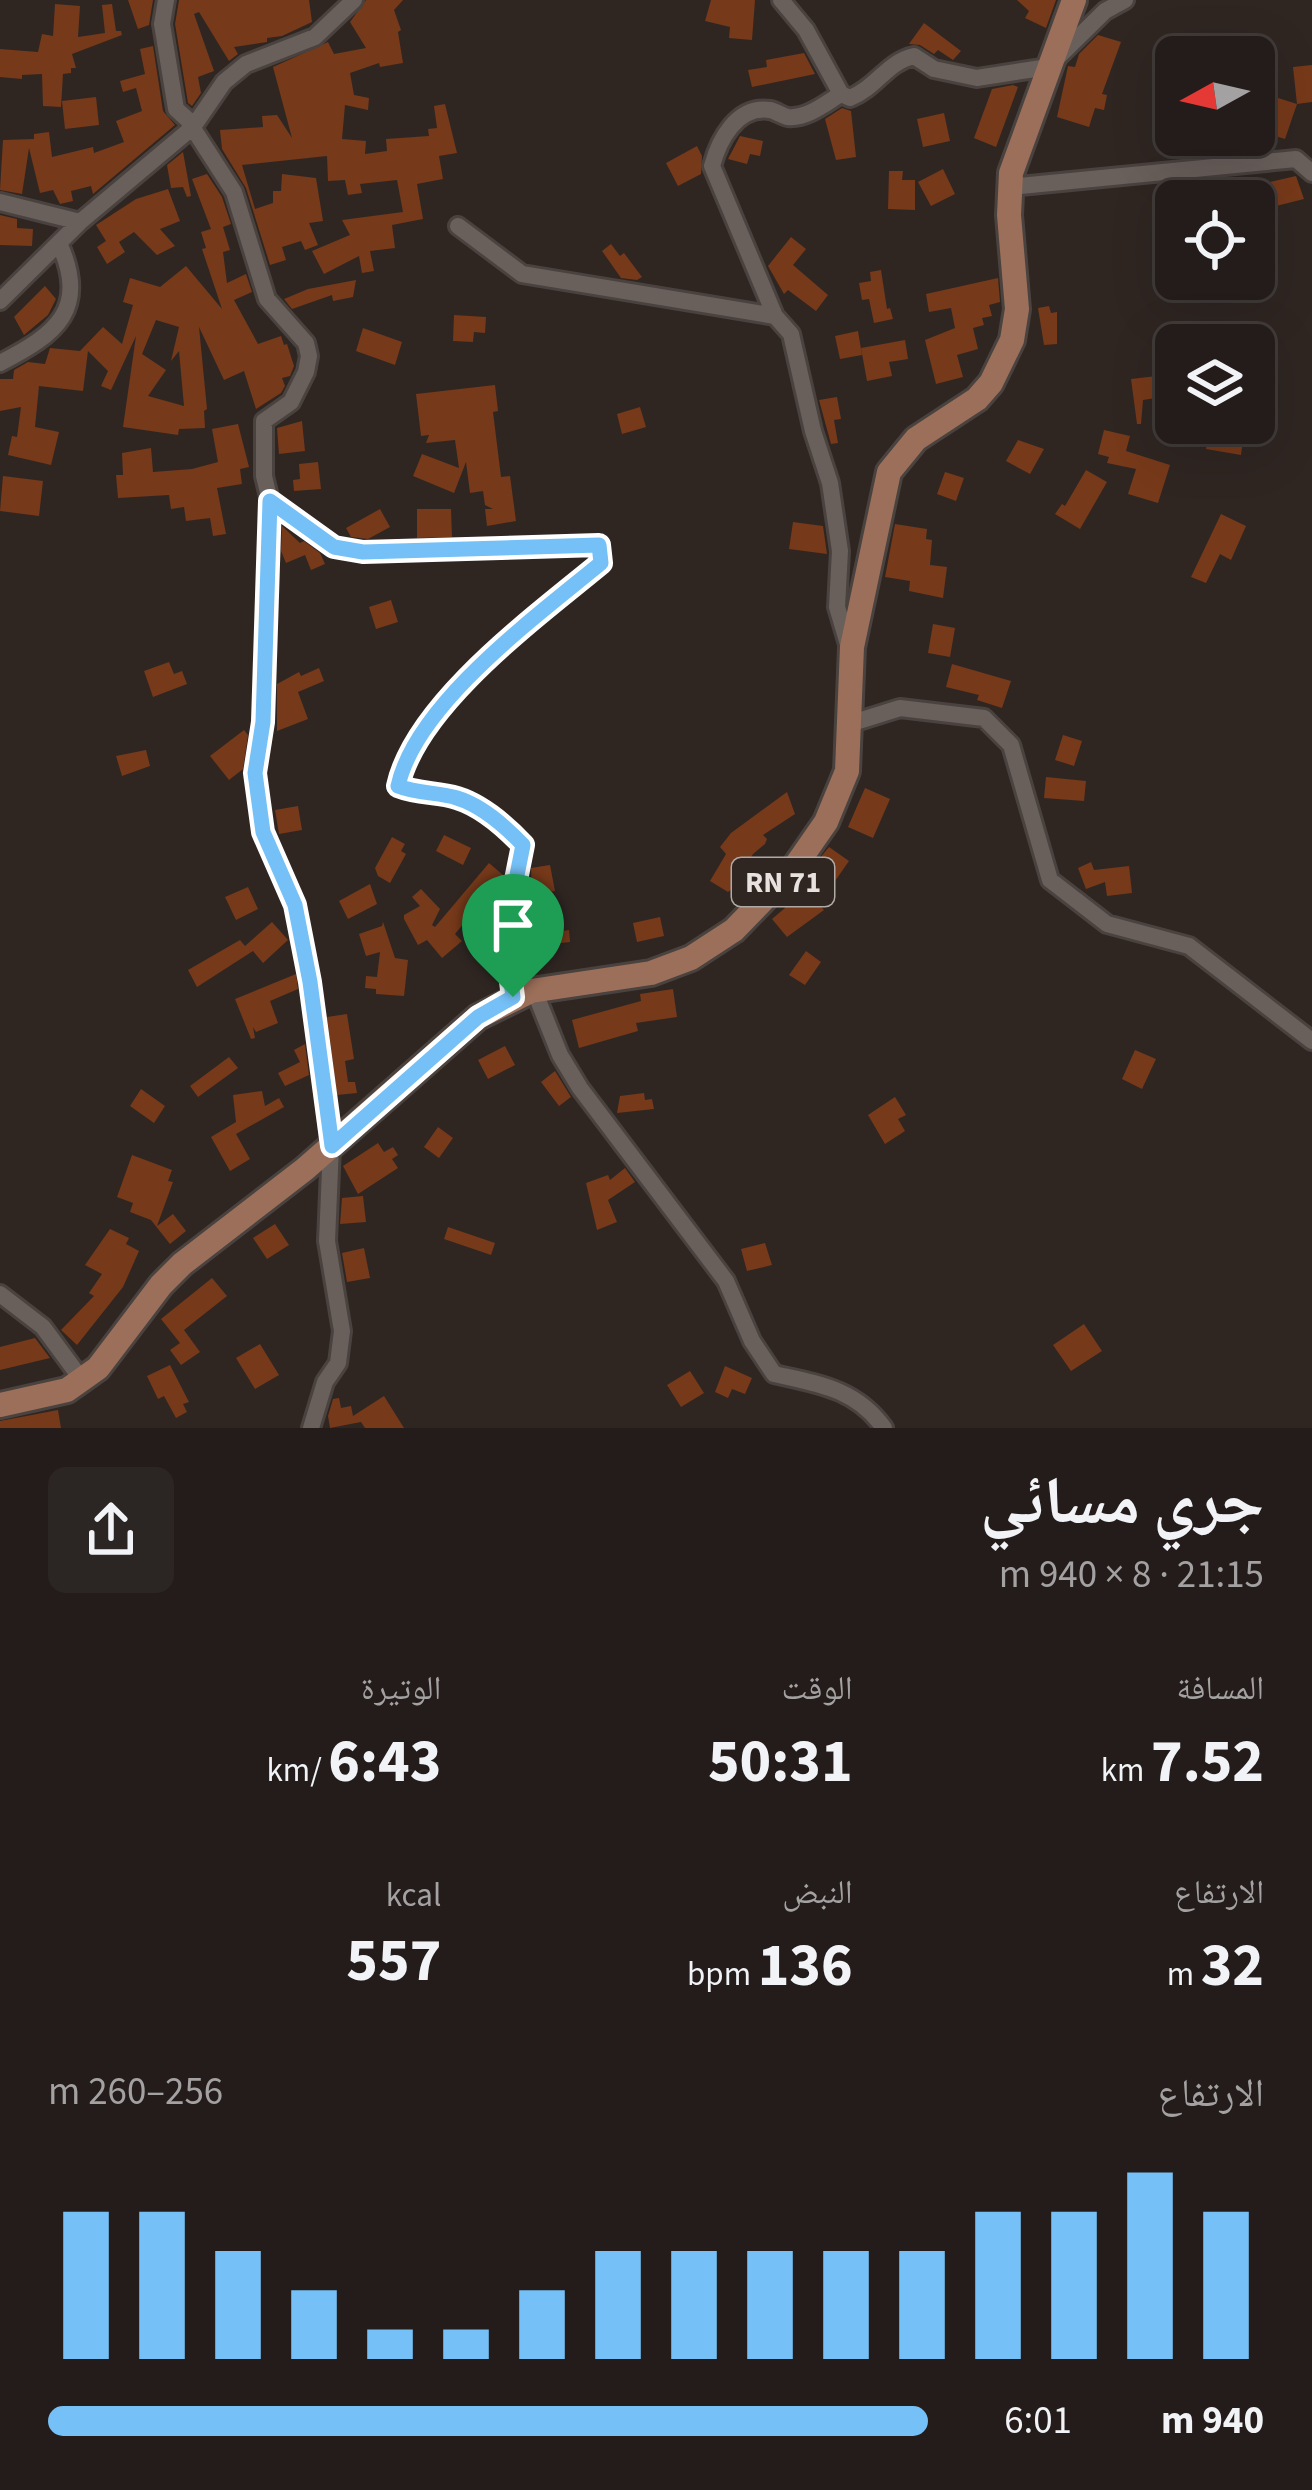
<!DOCTYPE html>
<html lang="ar">
<head>
<meta charset="utf-8">
<style>
	:root { --surface:#231c1a; --page:#2b2523; --text:#f1f3f6; --muted:#a3a1a2; --line:#403a39; --accent:#75c0f6 }
	body { margin:0; font-family:"Source Sans 3","Noto Naskh Arabic",sans-serif; background:var(--page); color:var(--text); direction:rtl; height:100vh; display:flex; flex-direction:column; font-size:45px; white-space:nowrap }
	* { box-sizing:border-box; margin:0 }
	p { font-size:39px; color:var(--muted) }
	.icon { flex:none; width:66px; height:66px; fill:none; stroke:currentColor; stroke-width:2; stroke-linecap:round; stroke-linejoin:round }
	.map { position:relative; height:1428px; overflow:hidden; direction:ltr }
	.side { display:flex; flex-direction:column; background:var(--surface); flex:1 }
	.side>* { flex:none }
	.needle { width:78px; rotate:262deg }
	.buttons { position:absolute; left:1155px; top:36px; display:grid; gap:24px }
	.buttons a { display:grid; place-items:center; width:120px; height:120px; border-radius:18px; background:var(--surface); box-shadow:0 12px 48px #0002,0 0 0 3px var(--line); font-size:60px }
	.pin { position:absolute; display:grid; place-items:center; width:102px; height:102px; color:#fff; margin:-123px -51px; border-radius:50% 50% 50% 0; rotate:-45deg; box-shadow:0 0 12px #0007 }
	.pin .icon { rotate:45deg }
	.round { display:grid; place-items:center; flex:none; width:126px; height:126px; border-radius:18px; background:var(--page) }
	.overview { display:flex; align-items:center; justify-content:space-between; height:204px; padding:0 48px }
	h1 { font-size:66px; font-weight:700; line-height:90px }
	.metrics { display:grid; grid-template-columns:repeat(3,1fr); gap:18px; height:204px; padding:12px 48px }
	.metrics div { display:grid; align-content:center }
	.metrics b { font-size:60px; font-weight:700 }
	.metrics small { font-size:33px; font-weight:400 }
	.metrics p { font-size:33px }
	.chart { height:336px; padding:24px 48px }
	.chart p { display:flex; justify-content:space-between }
	.chart svg { width:100%; height:216px; margin-top:12px; stroke:var(--accent); stroke-width:6 }
	ul { padding:0 48px; list-style:none; font-size:39px }
	li { display:grid; grid-template-columns:192px 144px 1fr; align-items:center; height:90px }
	li i { height:30px; border-radius:15px; background:var(--accent) }
	.map>svg:first-child { display:block }
	.building { fill:#76391a; fill-rule:evenodd }
	.lines { fill:none; stroke-linecap:round; stroke-linejoin:round }
	.minor-casing { stroke:#49423e; stroke-width:22 }
	.primary-casing { stroke:#49423e; stroke-width:30 }
	.minor { stroke:#695f5b; stroke-width:16 }
	.primary { stroke:#9b6f5a; stroke-width:24 }
	.route-casing { stroke:#fff; stroke-width:24 }
	.route { stroke:#75c0f6; stroke-width:15 }
	.labels { text-anchor:middle; dominant-baseline:central; stroke-width:10; stroke-linejoin:round; paint-order:stroke }
	.shield { fill:#2f2622; stroke:#b0aaa6; stroke-width:3 }
	.shield-label { font-size:30px; font-weight:bold; fill:#e8e2df }
</style>
</head>
<body>
<div class="map">
<svg width="1312" height="1428" viewBox="0 0 1312 1428">
	<rect width="100%" height="100%" fill="#2f2622"/>
	<path class="building" d="M128 0H153L149 25 138 29Z
		M179 0H309L312 22 282 36 267 38V42L234 47 238 54 229 61 199 12 194 14 214 71 198 77 201 93 192 106 188 103 175 24Z
		M366 0H403L394 10 401 30 398 32 403 63 380 67 379 63 350 73 354 95 369 98 368 110 345 105 342 139 366 141 365 154 387 151 386 139 429 136 428 129 437 128 434 106 445 104 457 153 439 156 443 179 417 184 423 219 392 225 395 248 370 251 374 271 362 273 359 256 324 274 312 251 350 235 342 220 403 212 397 180 360 184 362 193 348 195 345 180 328 181 327 156 242 165 255 209 273 203V191H281L282 174 316 178 323 221 309 223 318 245 305 250 301 241 282 247 286 260 270 265 246 188 222 149 220 130 263 127 262 116 277 115 292 138 273 67 328 42 334 54 366 48 350 22Z
		M711 0H755L752 40 729 38 730 27 705 21Z
		M1017 0H1056L1046 28 1025 18 1029 11Z
		M55 4 80 6 78 37 105 33 102 5 112 4 116 31H121L122 35 72 54 76 68H71V73L63 74 61 107 43 106 42 74 22 75V79L0 77V49L38 52 42 34 53 36Z
		M924 23 961 51 953 60 938 50 934 54 920 45 909 44Z
		M1098 35 1121 42 1102 94 1107 95 1104 110 1095 108 1089 127 1057 117 1068 66 1075 67 1079 54Z
		M153 46 163 111 175 125 93 194 91 186 71 191 73 201 60 204 53 190 40 193 29 148 22 194 0 190 3 140 34 139V134L49 132 52 157 93 147 94 153 124 142 116 121 142 111 136 88 123 92 120 81 145 74 140 49Z
		M804 53 815 74 752 87 748 70 767 67 766 60Z
		M1312 65V102L1297 104 1293 67Z
		M1013 85 1018 87 996 147 974 138 992 89Z
		M96 97 99 125 65 129 62 101Z
		M1275 97 1297 104 1285 139 1263 132Z
		M842 108 851 111 856 157 836 160 825 119Z
		M944 113 950 141 923 147 917 119Z
		M1230 135 1233 152 1187 157 1185 138Z
		M740 136 763 141 760 156 750 154 747 164 728 159Z
		M697 146 702 156 701 174 678 186 666 163Z
		M183 152 191 196 187 197 183 187 171 188 167 165Z
		M943 169 955 194 931 206 918 182Z
		M889 171H903L902 180H915V210L888 209Z
		M207 174 222 197 231 224 223 227 230 250 223 252 227 283 246 274 252 292 234 300 258 344 281 336 284 345 287 344 294 366 290 376 282 378 285 386 281 393 256 409 244 371 224 380 199 327 207 409 204 411 205 428 179 429 178 435 123 427 136 336 111 390 101 386 108 371 88 351 83 391 39 386 35 427 59 432 51 465 8 455 12 436 17 437 21 407 0 411V379H13L14 370 28 362 45 364 50 348 80 351 103 327 122 344 133 305 123 302 130 278 160 287 186 266 222 309 202 249 206 248 201 232 211 229 192 179ZM156 320 179 327 171 361 179 351 184 406 148 396 166 370 142 354Z
		M1296 176 1304 199 1276 206 1270 182Z
		M168 189 180 221 160 229 175 246 157 255 134 232 119 242 125 252 107 264 97 247 106 241 96 225 136 199Z
		M0 215 17 219V228L33 229 32 246 0 245Z
		M791 237 806 249 793 265 828 295 816 311 788 290 784 294 768 266Z
		M611 244 620 256 624 253 642 277 637 280 621 278 602 251Z
		M881 270 887 309 890 308 893 319 874 323 869 299 862 300 859 283 871 281 870 272Z
		M998 278 1000 302 989 305 992 316 982 318 984 325 973 328 978 349 957 355 963 377 936 384 925 340 955 328 951 308 929 312 926 294Z
		M356 280 353 297 333 301 332 295 292 309 284 299 308 289Z
		M45 286 56 299 48 315 24 335 14 317Z
		M1049 306 1051 313 1057 312V344L1044 345 1038 308Z
		M454 315 486 317 485 333 474 332 473 342 453 341Z
		M363 328 402 342 395 365 356 351Z
		M858 331 862 355 840 359 835 336Z
		M905 340 908 359 889 362 892 376 867 381 861 348Z
		M1165 375 1168 396 1143 400 1141 424H1137L1131 379Z
		M495 385 498 411 493 412 501 477 510 476 516 521 487 526 485 509H493L485 505 483 491 470 493 466 462 454 493 413 476 422 454 459 468 455 440 426 443 429 435 421 436 416 394Z
		M837 397 841 419 834 420 838 443 831 444 819 400Z
		M640 407 646 427 622 434 617 414Z
		M302 421 305 451 279 454 277 428Z
		M1210 423H1237L1255 432 1252 443 1243 440 1241 455 1206 449Z
		M238 424 249 467 240 469 242 484 217 488 226 534 213 536 210 518 186 521 184 507 171 509 169 495 118 498 116 475H123L122 453 151 448 153 472 192 469 218 462 212 429Z
		M1104 430 1130 436 1126 451 1170 465 1158 503 1128 494 1136 469 1107 463 1109 457 1098 454Z
		M1018 440 1044 449 1030 474 1006 461Z
		M318 462 321 489 294 491 293 480 300 479 299 464Z
		M1086 470 1107 482 1080 529 1055 514 1062 504 1065 506Z
		M945 472 964 478 956 501 937 494Z
		M3 476 43 481 39 516 0 511Z
		M380 509 390 527 368 539 351 537 346 528Z
		M417 509H451L452 537 417 538Z
		M1221 514 1246 526 1231 560 1220 554 1206 583 1191 577Z
		M793 522 823 526 827 554 789 549Z
		M895 524 927 529 926 539 932 540 930 565 947 567 943 598 909 591 910 581 885 577Z
		M282 526 300 543 304 541 320 553 325 564 311 570 305 555 286 563 281 551Z
		M391 600 398 622 376 629 369 607Z
		M933 624 955 628 950 657 928 653Z
		M169 662 174 674 182 671 187 684 153 697 144 671Z
		M952 664 1011 681 1002 708 977 700 979 695 946 687Z
		M319 668 324 681 298 692 308 719 277 731V684L299 672 301 676Z
		M244 730 248 735 243 769 229 780 210 756Z
		M1063 735 1082 741 1074 766 1055 760Z
		M146 750 150 766 122 776 116 756Z
		M1046 777 1086 781 1084 801 1044 798Z
		M865 788 890 799 873 838 848 827Z
		M787 792 795 814 763 835 767 839 765 844 753 854 732 889 728 892 710 881 726 854 720 847 731 833Z
		M298 806 302 830 279 834 275 810Z
		M444 835 471 848 463 865 436 851Z
		M392 837 405 844 401 851 406 854 390 883 378 876 375 868Z
		M829 847 849 861 819 904 824 910 787 937 772 919 785 908 782 904Z
		M1091 862 1094 870 1129 866 1132 893 1107 896 1105 882 1086 889 1078 868Z
		M489 863 503 875 455 934 462 941 442 958 427 940 418 945 404 919V915L420 906 412 897 421 889 440 909 432 925 435 927Z
		M550 865 555 891 532 895 531 868Z
		M370 884 377 904 348 919 339 901Z
		M248 887 258 909 236 920 225 897Z
		M660 917 664 936 637 942 633 923Z
		M272 922 288 940 263 963 253 951 197 987 188 970 240 940 245 946Z
		M383 922 395 958 408 960 404 996 376 994V989L365 988 366 976 377 977 380 952 366 956 359 934 382 926Z
		M569 930 570 942 537 946 539 965 522 967 518 938Z
		M806 951 821 962 805 985 789 975Z
		M296 974 298 989 270 1001 278 1023 256 1032 253 1027 255 1038 251 1039 235 999Z
		M673 989 677 1017 636 1023 638 1031 579 1048 572 1020 641 1001 640 994Z
		M347 1014 354 1059 345 1061 348 1082H355L357 1093 337 1095 327 1017Z
		M305 1044 309 1075 285 1086 278 1073 300 1062 294 1050Z
		M505 1046 515 1065 488 1079 478 1060Z
		M1135 1050 1156 1059 1142 1089 1122 1079Z
		M229 1057 238 1068 198 1097 190 1086Z
		M555 1071 571 1097 559 1106 541 1082Z
		M141 1089 165 1106 154 1123 130 1106Z
		M262 1091 265 1106 279 1098 284 1107 236 1134 250 1159 230 1171 211 1137 236 1122 233 1095Z
		M644 1093 645 1100 652 1099 654 1109 617 1113 620 1096Z
		M895 1097 906 1115 898 1119 905 1131 885 1144 868 1115Z
		M438 1127 453 1138 439 1158 424 1147Z
		M378 1143 384 1152 393 1147 398 1155 392 1159 398 1168 358 1194 343 1166Z
		M132 1155 172 1170 168 1181 173 1182 157 1226 173 1214 186 1231 170 1244 151 1220 130 1212 133 1203 117 1197Z
		M625 1168 635 1182 608 1200 617 1222 597 1230 586 1183 608 1175 610 1180Z
		M363 1196 366 1222 340 1224 342 1198Z
		M275 1224 289 1245 267 1259 253 1238Z
		M448 1227 495 1243 491 1255 444 1239Z
		M110 1229 129 1238 126 1244 139 1251 123 1287 77 1345 61 1330 94 1296 89 1293 102 1274 85 1265Z
		M765 1243 772 1265 747 1271 741 1249Z
		M364 1248 370 1278 347 1282 342 1253Z
		M212 1278 227 1296 184 1330 200 1352 181 1365 170 1350 180 1343 161 1319Z
		M1084 1324 1102 1351 1071 1371 1053 1345Z
		M35 1338 50 1358 0 1370V1347Z
		M260 1344 279 1375 255 1389 236 1358Z
		M170 1365 189 1402 183 1404 187 1412 176 1418 164 1396 158 1399 147 1376Z
		M725 1366 752 1378 745 1394 732 1389 728 1398 715 1392Z
		M690 1371 704 1393 681 1407 667 1385Z
		M384 1396 404 1428H365L361 1422 330 1428 328 1416 333 1399 339 1398 341 1408 351 1406 353 1416Z
		M58 1410 61 1428H0V1421Z"/>
	<g class="lines">
		<g class="minor-casing">
			<path id="minor" d="M166 0 162 24 176 109 187 119 234 192 267 299 306 343 309 356 306 372 291 402 264 421V476L270 501 334 547 363 552 599 545 601 563C536 617 417 703 398 786 418 794 438 792 457 798 483 806 505 826 523 845L505 935 513 997
				M781 0 806 30 841 94
				M1010 187 1296 159 1312 173
				M0 202 80 222
				M458 226 522 274 775 316 791 334 813 431 830 483 840 551 837 607 850 651
				M0 301 80 222 193 127 224 82 246 64 315 37 354 0
				M775 316 712 166C719 140 737 105 770 110 776 111 782 116 788 117 807 119 826 103 841 94L850 98C876 88 887 62 914 56L934 69 977 78 1048 67 1105 11 1125 0
				M0 363C57 334 89 309 59 243
				M270 501 263 721 255 773 263 832 295 905 310 982 331 1146 327 1241 342 1331 338 1363 325 1382 311 1428
				M849 724 900 708 984 718 1011 745 1050 880 1107 924 1189 946 1312 1041
				M534 990 560 1055 580 1088 726 1281 752 1341 774 1374C819 1384 856 1389 884 1428
				M0 1294 43 1327 82 1380"/>
		</g>
		<g class="primary-casing">
			<path id="primary" d="M0 1405 67 1390 98 1368 161 1285 182 1264 305 1169 478 1017 531 991 651 973 691 958 734 930 794 868 826 822 847 771 852 647 889 472 916 439 977 399 991 383 1012 340 1017 309 1009 215 1011 173 1074 0"/>
		</g>
		<use href="#minor" class="minor"/>
		<use href="#primary" class="primary"/>
	</g>
	<g class="lines">
		<g class="route-casing">
			<path id="route" d="M270 501 334 547 363 552 599 545 601 563C537 616 416 704 398 786 418 794 438 792 457 798 483 806 505 826 523 845L505 935 513 997 478 1017 332 1146 310 982 295 905 263 832 255 773 263 722Z"/>
		</g>
		<use href="#route" class="route"/>
	</g>
	<g class="labels">
		<rect class="shield" x="732" y="858" width="102" height="48" rx="9"/>
		<g class="shield-label">
			<text x="783" y="882">RN 71</text>
		</g>
	</g>
</svg>
<div class="buttons">
<a><svg class="needle" viewBox="-14 -14 28 28"><path d="M0-13l5 13h-10z" fill="#e53935"/><path d="M0 13l5-13h-10z" fill="#a3a1a2"/></svg></a>
<a><svg class="icon" aria-label="locate" viewBox="0 0 24 24"><circle cx="12" cy="12" r="6"/><path d="M12 2v4M12 18v4M2 12h4M18 12h4"/></svg></a>
<a><svg class="icon" aria-label="layers" viewBox="0 0 24 24"><path d="M12 4l9 5-9 5-9-5zM3 14l9 5 9-5"/></svg></a>
</div>
<div class="pin" style="left:513px;top:997px;background:#1e9e55"><svg class="icon" aria-label="arrive" viewBox="0 0 24 24"><path d="M6 21V4h12l-3 4 3 4H6"/></svg></div>
</div>
<section class="side">
<div class="overview"><div><h1>جري مسائي</h1><p>21:15 · 8 × 940 m</p></div><a class="round"><svg class="icon" aria-label="share" viewBox="0 0 24 24"><path d="M12 15V3M7 8l5-5 5 5M5 13v7h14v-7"/></svg></a></div>
<div class="metrics">
<div><p>المسافة</p><b>7.52<small> km</small></b></div>
<div><p>الوقت</p><b>50:31</b></div>
<div><p>الوتيرة</p><b>6:43<small> /km</small></b></div>
</div>
<div class="metrics">
<div><p>الارتفاع</p><b>32<small> m</small></b></div>
<div><p>النبض</p><b>136<small> bpm</small></b></div>
<div><p>kcal</p><b>557</b></div>
</div>
<div class="chart"><p><span>الارتفاع</span>256–260 m</p>
<svg viewBox="0 0 160 44" preserveAspectRatio="none"><path d="M5 44V14M15 44V14M25 44V22M35 44V30M45 44V38M55 44V38M65 44V30M75 44V22M85 44V22M95 44V22M105 44V22M115 44V22M125 44V14M135 44V14M145 44V6M155 44V14"/></svg>
</div>
<ul>
<li><b>940 m</b>6:01<i style="width:100%"></i></li>
</ul>
</section>
</body>
</html>
